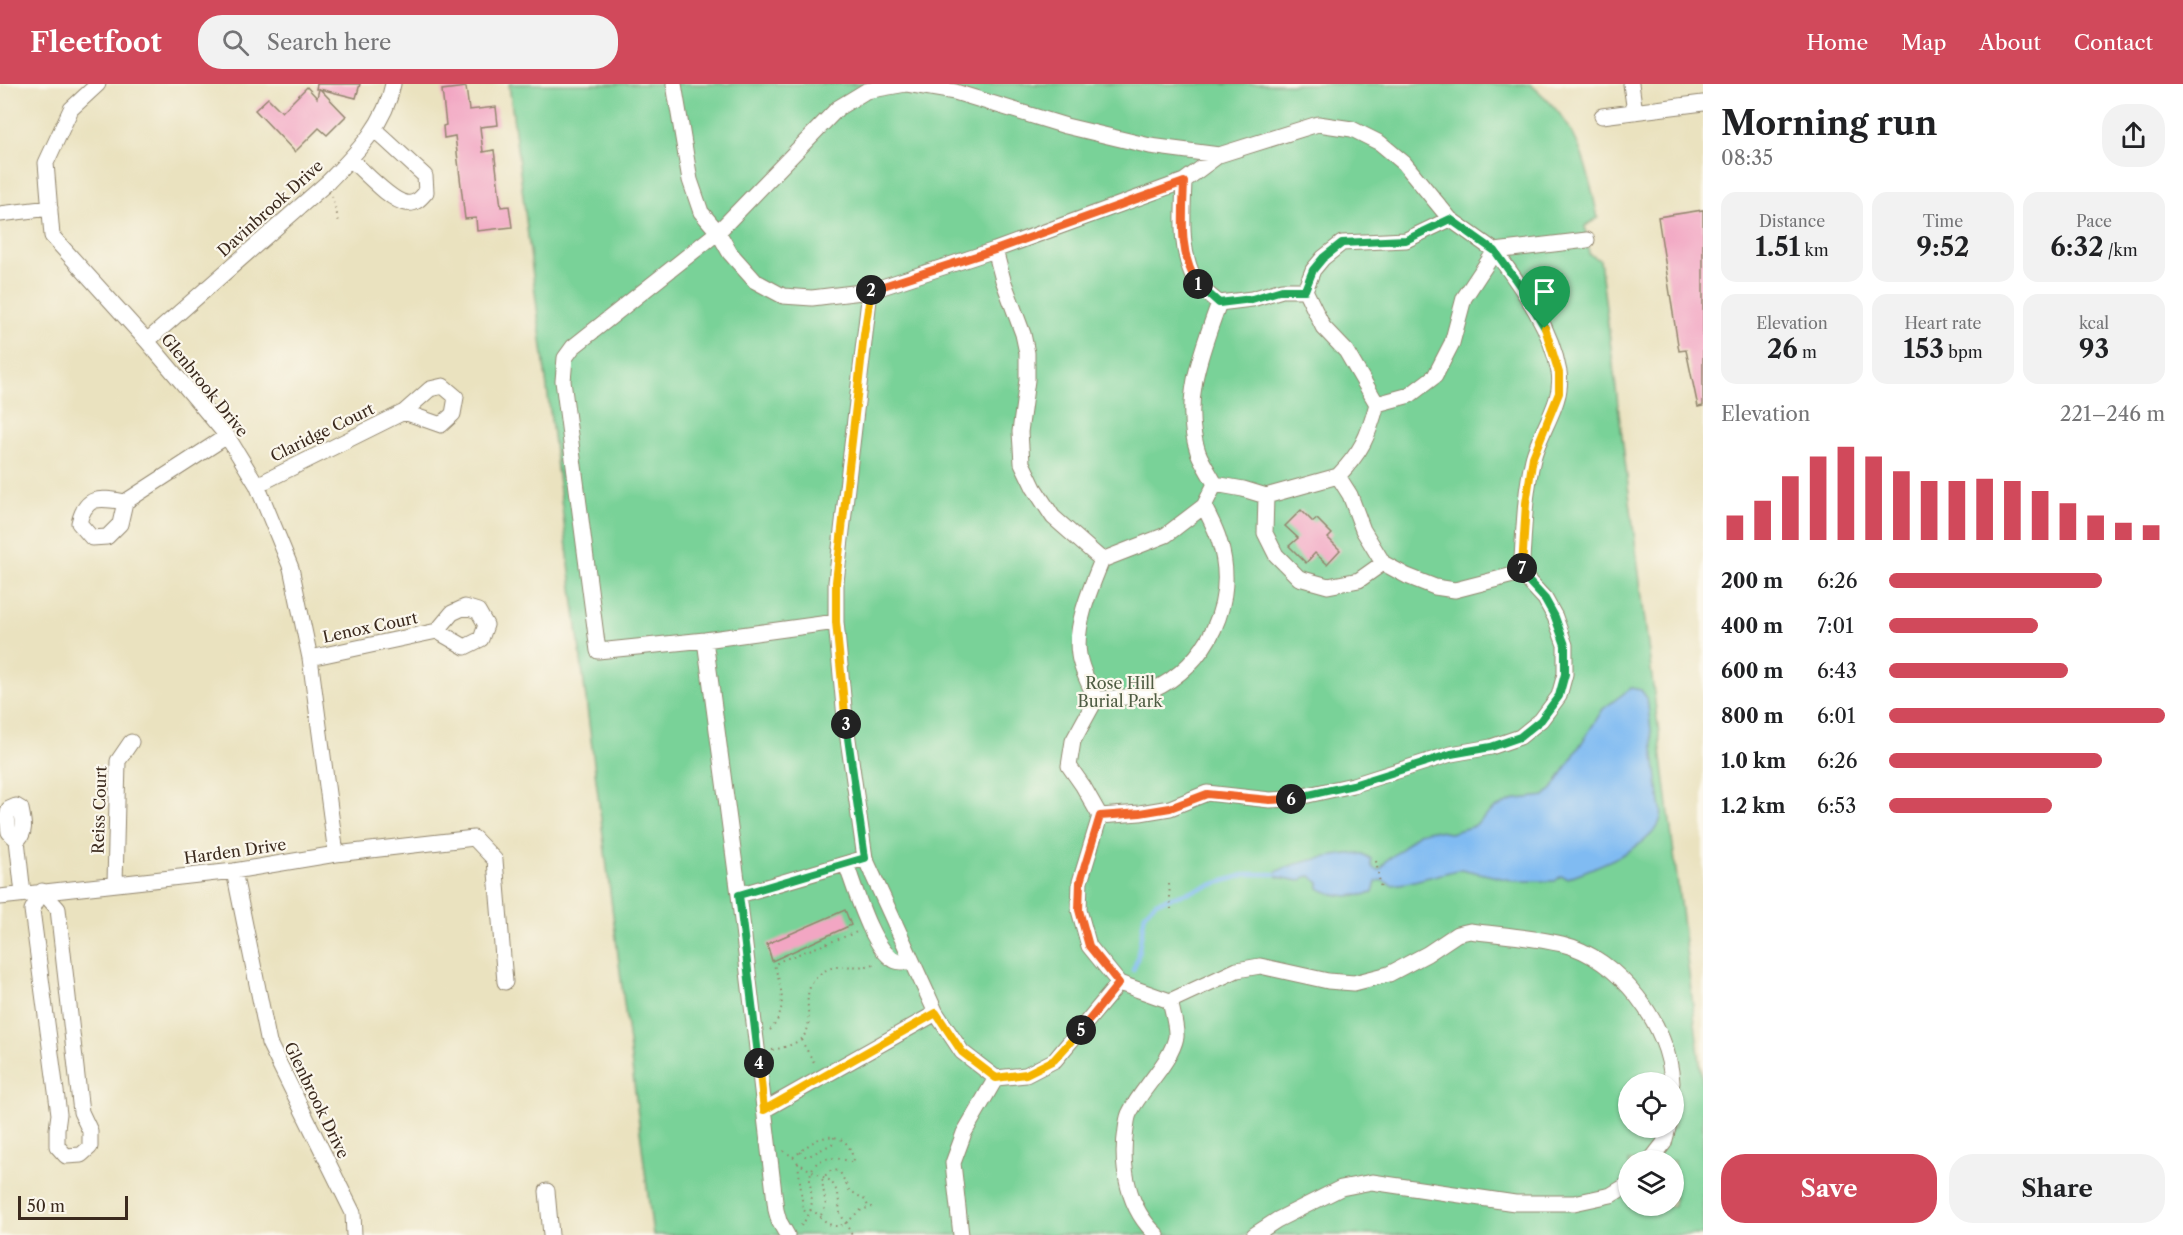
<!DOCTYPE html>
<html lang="en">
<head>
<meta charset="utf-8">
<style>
	:root { --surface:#fff; --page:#f2f2f2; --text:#202124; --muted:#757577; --accent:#d1495b }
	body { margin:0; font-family:"Libre Caslon Text",serif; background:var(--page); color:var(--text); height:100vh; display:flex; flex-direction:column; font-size:22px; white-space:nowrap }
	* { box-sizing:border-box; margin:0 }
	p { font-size:20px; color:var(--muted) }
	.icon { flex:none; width:33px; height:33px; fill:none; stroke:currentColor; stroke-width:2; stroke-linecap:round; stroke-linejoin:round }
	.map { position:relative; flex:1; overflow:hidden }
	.details { display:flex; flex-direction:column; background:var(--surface); width:480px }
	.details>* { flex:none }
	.controls { position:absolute; left:1618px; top:988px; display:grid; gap:12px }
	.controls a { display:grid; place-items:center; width:66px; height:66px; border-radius:50%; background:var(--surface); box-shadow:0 2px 4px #0004; font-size:30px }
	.scale { position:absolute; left:18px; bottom:15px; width:110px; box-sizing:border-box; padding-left:6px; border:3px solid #3b2a1e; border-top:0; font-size:16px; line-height:21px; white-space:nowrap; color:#3b2a1e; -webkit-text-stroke:4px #fbf7ec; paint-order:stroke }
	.pin { position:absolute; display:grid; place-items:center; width:51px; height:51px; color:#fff; margin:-62px -26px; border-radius:50% 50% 50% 0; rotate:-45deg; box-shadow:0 0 6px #0007 }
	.pin .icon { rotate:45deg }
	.km { position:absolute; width:30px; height:30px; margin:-15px; border-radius:50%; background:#222; color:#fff; font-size:16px; line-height:30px; text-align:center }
	.round { display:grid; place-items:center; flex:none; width:63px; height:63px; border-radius:24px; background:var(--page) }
	.overview { display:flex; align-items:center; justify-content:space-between; height:102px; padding:0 18px }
	h1 { font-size:33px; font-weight:800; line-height:45px }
	.metrics { display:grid; grid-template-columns:repeat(3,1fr); gap:9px; height:102px; padding:6px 18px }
	.metrics div { display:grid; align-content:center; border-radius:15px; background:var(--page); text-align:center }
	.metrics b { font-size:26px; font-weight:800 }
	.metrics small { font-size:16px; font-weight:400 }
	.metrics p { font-size:16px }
	.chart { height:168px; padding:12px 18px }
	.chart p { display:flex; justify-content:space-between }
	.chart svg { width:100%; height:108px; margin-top:6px; stroke:var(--accent); stroke-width:6 }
	.primary-button { display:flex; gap:12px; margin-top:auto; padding:12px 18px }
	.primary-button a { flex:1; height:69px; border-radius:24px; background:var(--accent); color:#fff; font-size:24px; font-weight:800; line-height:69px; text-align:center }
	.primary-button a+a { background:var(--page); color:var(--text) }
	ul { padding:0 18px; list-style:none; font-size:20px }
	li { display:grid; grid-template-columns:96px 72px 1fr; align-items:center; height:45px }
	li i { height:15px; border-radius:8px; background:var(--accent) }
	header { display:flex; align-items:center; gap:36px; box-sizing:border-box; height:84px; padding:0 30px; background:var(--accent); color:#fff }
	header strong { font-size:28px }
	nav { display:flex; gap:33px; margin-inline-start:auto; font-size:21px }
	.search { width:420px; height:54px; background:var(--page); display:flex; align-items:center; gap:15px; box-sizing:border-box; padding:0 21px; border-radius:24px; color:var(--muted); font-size:22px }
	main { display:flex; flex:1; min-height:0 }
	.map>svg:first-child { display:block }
	.green { fill:#79d298; stroke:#5a7e5b; stroke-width:1.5; fill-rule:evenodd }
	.water { fill:#80bbf2; stroke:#5e7288; stroke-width:1.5 }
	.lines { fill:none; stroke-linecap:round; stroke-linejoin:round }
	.stream { stroke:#80bbf2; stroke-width:4.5 }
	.building { fill:#f2a6c3 }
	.minor-casing { stroke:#92866e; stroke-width:17 }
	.path { stroke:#92866e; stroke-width:2; stroke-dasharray:1.5 4.5; stroke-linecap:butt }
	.minor { stroke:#fff; stroke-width:15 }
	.split-1-casing { stroke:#fff; stroke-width:12 }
	.split-2-casing { stroke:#fff; stroke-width:12 }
	.split-3-casing { stroke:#fff; stroke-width:12 }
	.split-4-casing { stroke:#fff; stroke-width:12 }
	.split-5-casing { stroke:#fff; stroke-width:12 }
	.split-6-casing { stroke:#fff; stroke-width:12 }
	.split-7-casing { stroke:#fff; stroke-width:12 }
	.split-8-casing { stroke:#fff; stroke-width:12 }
	.split-1 { stroke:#22a559; stroke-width:8 }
	.split-2 { stroke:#f0652b; stroke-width:8 }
	.split-3 { stroke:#f5b400; stroke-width:8 }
	.split-4 { stroke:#22a559; stroke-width:8 }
	.split-5 { stroke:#f5b400; stroke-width:8 }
	.split-6 { stroke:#f0652b; stroke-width:8 }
	.split-7 { stroke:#22a559; stroke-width:8 }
	.split-8 { stroke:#f5b400; stroke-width:8 }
	.labels { text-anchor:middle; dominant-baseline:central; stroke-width:4.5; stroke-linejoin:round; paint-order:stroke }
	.street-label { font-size:16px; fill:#3b2a1e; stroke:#fbf7ec }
	.park-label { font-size:16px; fill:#4e5c43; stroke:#fbf7ec }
</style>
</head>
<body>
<header>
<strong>Fleetfoot</strong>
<div class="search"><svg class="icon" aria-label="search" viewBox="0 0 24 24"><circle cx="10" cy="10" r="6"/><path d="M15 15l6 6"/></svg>Search here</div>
<nav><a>Home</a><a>Map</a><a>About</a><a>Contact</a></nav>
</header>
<main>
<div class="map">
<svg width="1703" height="1151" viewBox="0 0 1703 1151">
	<rect width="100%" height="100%" fill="#fbf7ec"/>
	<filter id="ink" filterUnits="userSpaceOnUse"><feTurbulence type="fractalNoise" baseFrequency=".0167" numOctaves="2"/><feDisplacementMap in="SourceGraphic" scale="12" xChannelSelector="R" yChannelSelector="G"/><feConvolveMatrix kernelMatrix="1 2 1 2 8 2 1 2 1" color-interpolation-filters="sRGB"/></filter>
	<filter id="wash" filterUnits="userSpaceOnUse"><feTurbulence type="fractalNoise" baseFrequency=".008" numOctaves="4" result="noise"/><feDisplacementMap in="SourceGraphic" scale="24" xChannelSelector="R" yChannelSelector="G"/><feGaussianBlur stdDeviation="1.35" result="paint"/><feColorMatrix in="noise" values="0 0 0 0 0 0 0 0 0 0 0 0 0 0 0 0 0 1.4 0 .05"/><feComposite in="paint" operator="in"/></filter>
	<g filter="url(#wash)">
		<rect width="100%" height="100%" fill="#eae2bf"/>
		<path class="green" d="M509 0H1530C1579 40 1585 74 1598 134L1585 142 1589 170 1600 176 1703 1003V1151H653ZM1629 999H1674V1044H1629ZM1629 1077H1674V1122H1629Z"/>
		<path class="water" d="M1631 604 1641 606 1647 614 1660 720C1674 757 1593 784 1567 794L1561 792 1555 797H1515L1461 785 1406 799 1392 801 1381 796 1376 798 1373 809C1357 813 1333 814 1319 804V799L1311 792 1305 793 1300 797 1278 793 1274 790C1285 779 1347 768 1363 770 1364 771 1370 774 1371 775V781L1374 785 1380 786 1387 776 1398 768 1418 749 1432 746 1450 749 1474 742 1495 724 1517 715 1545 712 1553 704 1603 625Z"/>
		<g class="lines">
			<path class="stream" d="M1133 886 1137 876 1145 829 1156 818 1247 790H1274"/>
		</g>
		<g id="blocks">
			<path class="building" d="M317 0H360L356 14 320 5 346 32 327 51 319 44 295 68 255 26 268 14 282 28 307 3 317 14 319 5H316Z
				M466 3 469 26 496 23 498 41 480 43 483 68 494 66 501 123 509 122 512 143 477 147 476 134 465 135 455 52 444 54 443 42 446 41 442 6Z
				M1703 126V322L1698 323 1686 266 1679 267 1658 133Z
				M1301 426 1313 438 1317 435 1332 450 1328 454 1340 466 1327 480 1315 469 1306 479 1289 462 1298 454 1285 442Z
				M845 826 851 841 772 877 767 860Z"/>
		</g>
	</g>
	<g filter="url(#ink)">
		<use href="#blocks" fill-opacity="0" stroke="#92866e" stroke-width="1.5"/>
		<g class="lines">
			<g class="minor-casing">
				<path id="minor" d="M98 0 71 25 46 79 52 152 147 257 227 352 257 401 291 484 310 574 336 770
					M674 0 690 96 701 128 718 148 730 169 755 197 783 212 812 214 870 207 995 166 1184 97 1219 71 1318 40 1352 45 1380 59 1404 79 1450 135 1495 167 1464 214 1452 259 1435 292 1410 311 1377 320
					M907 0 955 8 1066 42 1150 62 1219 71
					M1631 0 1635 28
					M1602 32 1703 19
					M350 75C363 86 390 117 406 119 415 121 421 114 426 108L425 92 375 46
					M1184 97C1183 130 1179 166 1195 196 1200 205 1212 213 1219 219L1252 215 1282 206H1305
					M0 130 50 124
					M1587 156 1495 167C1521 203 1551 242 1559 288 1564 318 1540 346 1533 375 1524 412 1524 451 1521 489L1545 515 1555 533 1565 561V590L1559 612 1541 636 1520 653 1491 663 1451 670 1353 701 1290 715 1270 716 1207 709 1170 724 1140 729 1100 732 1080 798 1079 826 1089 862 1119 899 1170 917 1237 886 1260 882 1328 897 1354 899 1389 890 1427 870 1457 850 1470 847C1500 851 1532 853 1562 860 1618 873 1670 941 1672 999
					M995 166 1003 196 1023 250 1027 269V296L1020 348 1022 379 1034 404 1053 433 1102 476 1166 451 1204 422 1215 400 1243 405 1266 412 1338 392
					M1305 206 1323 243 1346 267 1377 320C1368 353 1362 367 1338 392L1350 411 1363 446 1383 479 1407 492 1435 503 1455 506 1521 489
					M1305 206 1313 186 1323 174 1342 159 1406 156 1450 135
					M870 207 836 498V538L845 634 865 774 936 929 962 968 996 994 1026 991 1055 976 1119 899
					M147 257 328 98C356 69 385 41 393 0
					M1215 400C1210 390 1202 379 1198 368 1181 317 1202 266 1219 219
					M257 401 404 328 430 305 443 302 456 313 453 330 441 341 404 328
					M1266 412 1265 449 1276 471 1299 494 1328 502 1359 496 1383 479
					M125 418C101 414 86 410 79 439L92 454 107 453 120 440 125 418 227 352
					M836 538 705 556 598 567 563 297 565 274 573 263 718 148 838 24 866 7 906 0
					M705 556 739 811 776 1126 779 1137 787 1151
					M310 574 437 547 452 529 465 523 478 527 486 541 481 555 465 563 437 547
					M1096 615C1090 602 1081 586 1079 571 1074 542 1091 503 1102 476
					M1100 732 1083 702 1069 682 1073 657 1096 615C1114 614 1134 614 1151 607 1208 581 1239 517 1219 456 1216 445 1209 433 1204 422
					M17 756C27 749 23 736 21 725L16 722 9 725 7 733 9 748 17 756 23 810
					M846 780C855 804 872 864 894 876 899 879 906 878 912 878
					M234 787 269 959 353 1129 354 1151
					M115 799 118 677 131 658
					M42 807 58 825 81 1028 90 1047V1063L81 1071 66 1072 57 1062V1045L59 1030 32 826Z
					M739 811 865 774
					M0 813 234 787 336 770 474 754 495 776 505 898
					M764 1026 936 929
					M1650 1077 1664 1059 1668 1044
					M547 1107 551 1151
					M961 1151 953 1079 964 1049 996 994
					M1157 1151C1128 1125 1120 1083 1126 1045 1127 1039 1127 1033 1130 1028 1142 1004 1171 978 1176 953 1177 943 1172 927 1170 917
					M1254 1151 1277 1136 1341 1104 1372 1098 1515 1119H1574L1611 1111 1629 1100"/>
			</g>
			<path class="path" d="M332 112 339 138
				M1376 777 1381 805
				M1169 800 1171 825
				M770 946C788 928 782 903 774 881L780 877 857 848
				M801 956 815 980
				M772 966C838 954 788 918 819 891 837 875 857 888 876 879
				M783 1067 792 1072 798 1079 806 1084 831 1097 838 1109 840 1129 852 1151
				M800 1068 805 1072H809L832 1060 835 1050
				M793 1073C801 1068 808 1060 817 1056 837 1047 853 1058 853 1079 836 1071 810 1071 810 1096 810 1106 813 1114 811 1124 809 1132 804 1138 799 1144
				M798 1079 803 1125 808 1131
				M810 1126C819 1129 822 1136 829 1140 842 1147 850 1135 858 1128 863 1125 867 1124 872 1123
				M821 1131 826 1122 822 1097C826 1089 832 1083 840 1088L849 1106 865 1116 869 1124"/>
			<use href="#minor" class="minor"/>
		</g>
	</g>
	<g class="lines" filter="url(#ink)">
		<g class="split-1-casing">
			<path id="split-1" d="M1198 200 1219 219 1252 215 1282 206H1305L1313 186 1323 174 1342 159 1406 156 1450 135 1495 167 1522 205 1545 244"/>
		</g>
		<g class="split-2-casing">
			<path id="split-2" d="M871 206 995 166 1184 98C1183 130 1178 171 1198 200"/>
		</g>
		<g class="split-3-casing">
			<path id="split-3" d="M846 640 836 538V498L864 251 871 206"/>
		</g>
		<g class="split-4-casing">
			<path id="split-4" d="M759 979 739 811 865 774 846 640"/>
		</g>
		<g class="split-5-casing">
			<path id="split-5" d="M759 979 764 1026 936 929 962 968 996 994 1026 990 1054 976 1081 946"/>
		</g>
		<g class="split-6-casing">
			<path id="split-6" d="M1081 946 1119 899 1089 862 1079 826 1080 798 1100 732 1140 729 1170 724 1207 710 1270 716 1291 715"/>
		</g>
		<g class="split-7-casing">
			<path id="split-7" d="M1291 715 1353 701 1451 670 1491 663 1520 653 1541 636 1559 612 1565 590V561L1555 533 1545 515 1521 489 1522 484"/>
		</g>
		<g class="split-8-casing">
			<path id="split-8" d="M1522 484 1526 419 1533 373 1559 309V289L1545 244"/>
		</g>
		<use href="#split-1" class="split-1"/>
		<use href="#split-2" class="split-2"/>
		<use href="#split-3" class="split-3"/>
		<use href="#split-4" class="split-4"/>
		<use href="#split-5" class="split-5"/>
		<use href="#split-6" class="split-6"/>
		<use href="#split-7" class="split-7"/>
		<use href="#split-8" class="split-8"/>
	</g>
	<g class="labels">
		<g class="street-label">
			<text transform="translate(270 124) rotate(-42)">Davinbrook Drive</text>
			<text transform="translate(205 301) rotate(51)">Glenbrook Drive</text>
			<text transform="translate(322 348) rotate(-26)">Claridge Court</text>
			<text transform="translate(370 543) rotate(-12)">Lenox Court</text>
			<text transform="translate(99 726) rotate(-88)">Reiss Court</text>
			<text transform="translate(235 767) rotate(-8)">Harden Drive</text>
			<text transform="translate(317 1016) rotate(64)">Glenbrook Drive</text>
		</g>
		<g class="park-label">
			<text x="1120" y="599">Rose Hill<tspan x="1120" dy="18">Burial Park</tspan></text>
		</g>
	</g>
</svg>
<div class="controls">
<a><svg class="icon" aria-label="locate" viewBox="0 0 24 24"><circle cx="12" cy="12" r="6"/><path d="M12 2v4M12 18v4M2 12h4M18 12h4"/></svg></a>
<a><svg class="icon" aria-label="layers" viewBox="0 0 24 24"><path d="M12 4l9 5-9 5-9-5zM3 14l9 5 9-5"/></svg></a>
</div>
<div class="scale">50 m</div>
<div class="pin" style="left:1545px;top:244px;background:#1e9e55"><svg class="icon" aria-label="arrive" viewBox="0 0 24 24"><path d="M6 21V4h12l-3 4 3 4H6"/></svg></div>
<b class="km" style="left:1198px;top:200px">1</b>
<b class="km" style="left:871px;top:206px">2</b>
<b class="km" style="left:846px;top:640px">3</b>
<b class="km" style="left:759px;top:979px">4</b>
<b class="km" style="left:1081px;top:946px">5</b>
<b class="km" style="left:1291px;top:715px">6</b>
<b class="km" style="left:1522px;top:484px">7</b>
</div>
<section class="details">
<div class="overview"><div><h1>Morning run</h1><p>08:35</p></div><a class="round"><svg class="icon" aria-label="share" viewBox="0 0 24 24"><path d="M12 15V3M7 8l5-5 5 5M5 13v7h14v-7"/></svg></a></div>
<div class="metrics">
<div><p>Distance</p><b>1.51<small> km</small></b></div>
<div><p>Time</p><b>9:52</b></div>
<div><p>Pace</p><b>6:32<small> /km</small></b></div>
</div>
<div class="metrics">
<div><p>Elevation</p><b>26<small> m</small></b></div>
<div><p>Heart rate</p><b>153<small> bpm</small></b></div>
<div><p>kcal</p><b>93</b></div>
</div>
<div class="chart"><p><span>Elevation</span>221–246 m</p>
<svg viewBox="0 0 160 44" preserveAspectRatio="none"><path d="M5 44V34M15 44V28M25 44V18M35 44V10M45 44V6M55 44V10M65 44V16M75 44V20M85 44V20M95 44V19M105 44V20M115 44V24M125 44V29M135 44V34M145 44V37M155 44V38"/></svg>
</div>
<ul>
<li><b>200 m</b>6:26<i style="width:77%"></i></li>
<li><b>400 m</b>7:01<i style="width:54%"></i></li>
<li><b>600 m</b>6:43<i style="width:65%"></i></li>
<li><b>800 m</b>6:01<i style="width:100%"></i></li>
<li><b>1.0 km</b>6:26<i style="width:77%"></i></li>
<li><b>1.2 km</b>6:53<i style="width:59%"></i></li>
</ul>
<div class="primary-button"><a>Save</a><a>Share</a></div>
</section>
</main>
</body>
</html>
